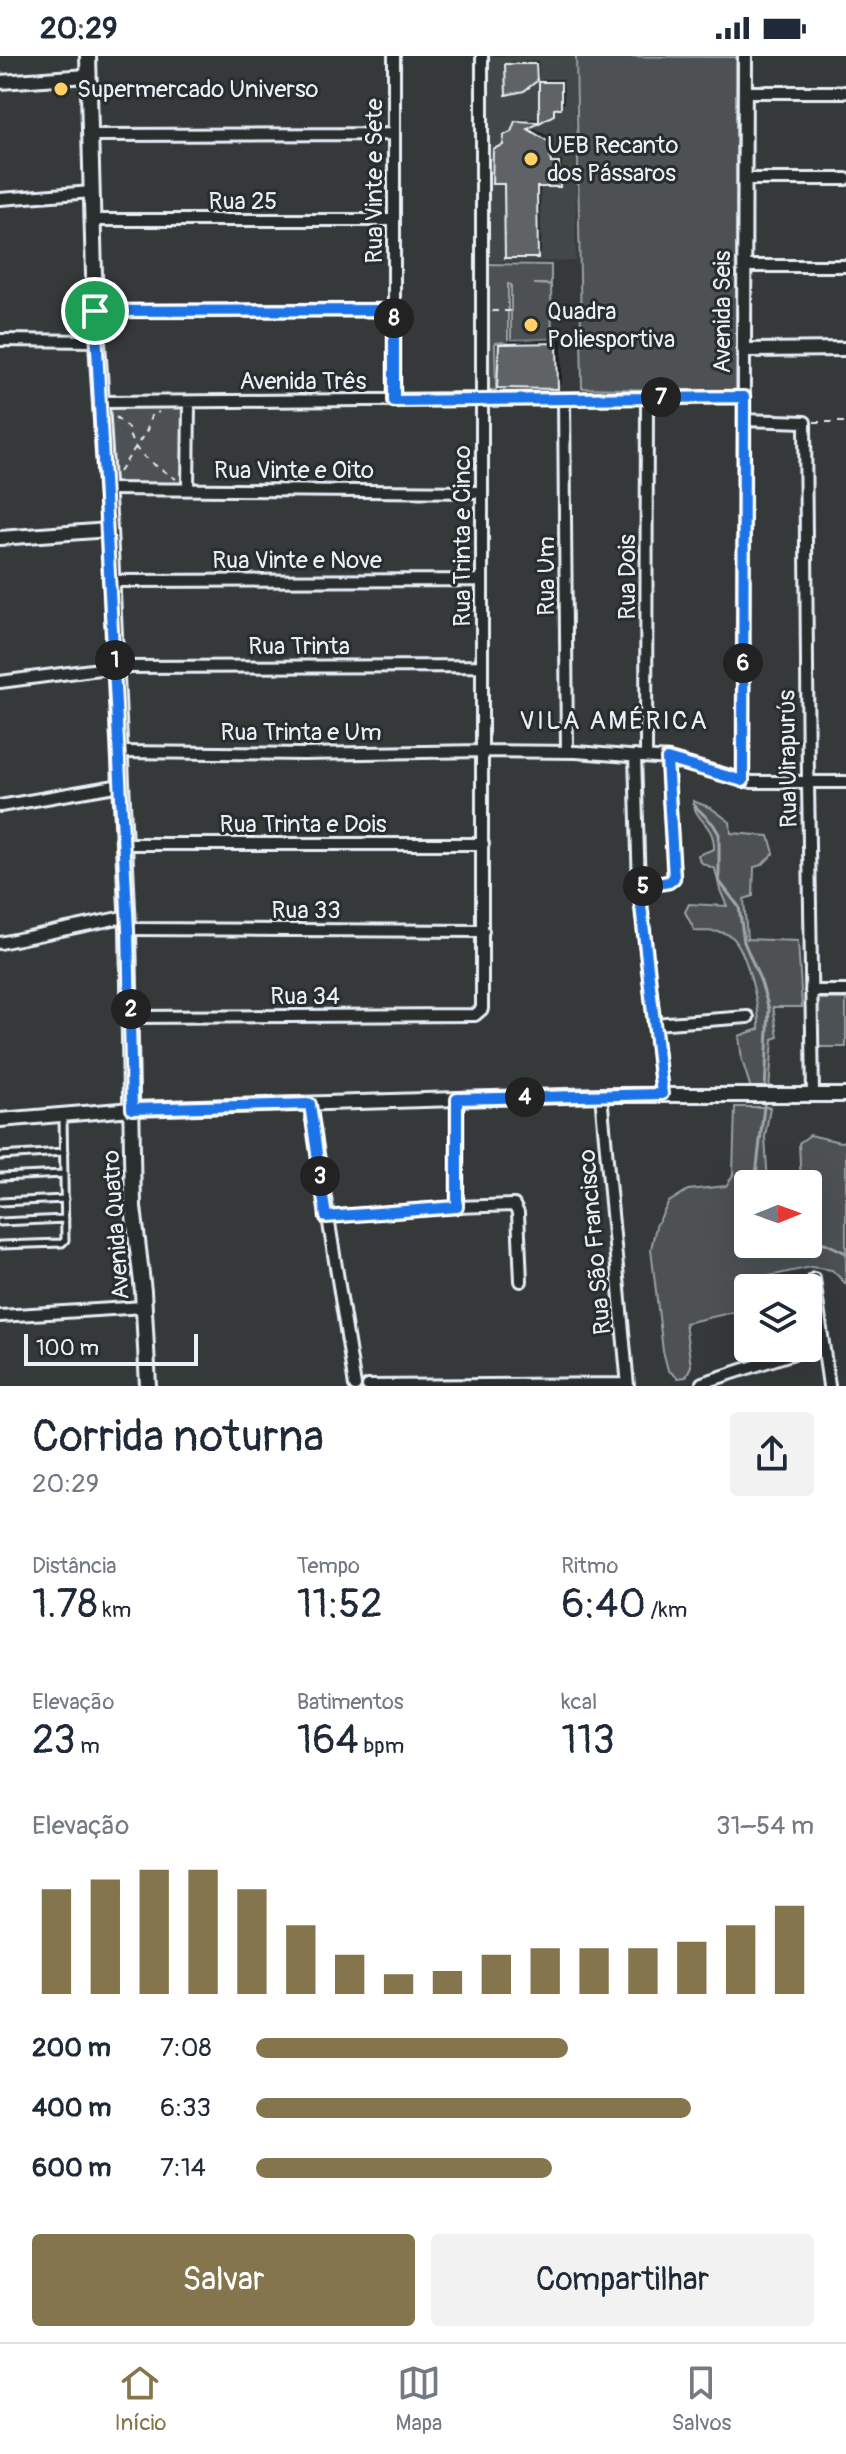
<!DOCTYPE html>
<html lang="pt">
<head>
<meta charset="utf-8">
<style>
	:root { --surface:#fff; --page:#f2f2f3; --text:#1f2937; --muted:#747a83; --line:#e0e1e3; --accent:#84754c }
	body { margin:0; font-family:Pangolin,sans-serif; background:var(--page); color:var(--text); height:100vh; display:flex; flex-direction:column; font-size:30px; white-space:nowrap }
	* { box-sizing:border-box; margin:0 }
	p { font-size:26px; color:var(--muted) }
	.icon { flex:none; width:44px; height:44px; fill:none; stroke:currentColor; stroke-width:2; stroke-linecap:round; stroke-linejoin:round }
	.map { position:relative; height:1330px; overflow:hidden }
	.side { display:flex; flex-direction:column; background:var(--surface); flex:1 }
	.side>* { flex:none }
	.needle { width:52px; rotate:89deg }
	.tools { position:absolute; left:734px; top:1114px; display:grid; gap:16px }
	.tools a { display:grid; place-items:center; width:88px; height:88px; border-radius:8px; background:var(--surface); box-shadow:0 8px 32px #0002; font-size:40px }
	.scale { position:absolute; left:24px; bottom:20px; width:174px; box-sizing:border-box; padding-left:8px; border:4px solid #e8f1f8; border-top:0; font-size:22px; line-height:28px; white-space:nowrap; color:#e8f1f8; -webkit-text-stroke:6px #2a2d2e; paint-order:stroke }
	.pin { position:absolute; display:grid; place-items:center; width:68px; height:68px; color:#fff; margin:-34px; border:4px solid #fff; border-radius:50%; box-shadow:0 2px 8px #0007 }
	.km { position:absolute; width:40px; height:40px; margin:-20px; border-radius:50%; background:#222; color:#fff; font-size:22px; line-height:40px; text-align:center }
	.round { display:grid; place-items:center; flex:none; width:84px; height:84px; border-radius:8px; background:var(--page) }
	.head { display:flex; align-items:center; justify-content:space-between; height:136px; padding:0 32px }
	h1 { font-size:44px; font-weight:600; line-height:60px }
	.figures { display:grid; grid-template-columns:repeat(3,1fr); gap:12px; height:136px; padding:8px 32px }
	.figures div { display:grid; align-content:center }
	.figures b { font-size:40px; font-weight:600 }
	.figures small { font-size:22px; font-weight:400 }
	.figures p { font-size:22px }
	.chart { height:224px; padding:16px 32px }
	.chart p { display:flex; justify-content:space-between }
	.chart svg { width:100%; height:144px; margin-top:8px; stroke:var(--accent); stroke-width:6 }
	.cta { display:flex; gap:16px; margin-top:auto; padding:16px 32px }
	.cta a { flex:1; height:92px; border-radius:8px; background:var(--accent); color:#fff; font-size:32px; font-weight:600; line-height:92px; text-align:center }
	.cta a+a { background:var(--page); color:var(--text) }
	ul { padding:0 32px; list-style:none; font-size:26px }
	li { display:grid; grid-template-columns:128px 96px 1fr; align-items:center; height:60px }
	li i { height:20px; border-radius:10px; background:var(--accent) }
	.status { display:flex; justify-content:space-between; align-items:center; height:56px; padding:0 40px; background:var(--surface); direction:ltr }
	.status svg { height:22px; fill:currentColor }
	.menu { display:flex; justify-content:space-around; align-items:center; height:112px; border-top:2px solid var(--line); background:var(--surface); font-size:22px; color:var(--muted) }
	.menu a { display:grid; justify-items:center; gap:4px }
	.menu .on { color:var(--accent) }
	.map>svg:first-child { display:block }
	.built { fill:#424647 }
	.green { fill:#4d5152; stroke:#9aa1a5; stroke-width:2 }
	.shadow { fill:#0007 }
	.lines { fill:none; stroke-linecap:round; stroke-linejoin:round }
	.stream { stroke:#a0a7ac; stroke-width:3 }
	.building { fill:#5f6365; stroke:#e8f1f8; stroke-width:2 }
	.service-casing { stroke:#e8f1f8; stroke-width:11 }
	.minor-casing { stroke:#e8f1f8; stroke-width:16 }
	.tertiary-casing { stroke:#e8f1f8; stroke-width:18 }
	.secondary-casing { stroke:#e8f1f8; stroke-width:20 }
	.path { stroke:#e8f1f8; stroke-width:2; stroke-dasharray:6 6; stroke-linecap:butt }
	.service { stroke:#2a2d2e; stroke-width:5 }
	.minor { stroke:#2a2d2e; stroke-width:10 }
	.tertiary { stroke:#2a2d2e; stroke-width:12 }
	.secondary { stroke:#2a2d2e; stroke-width:14 }
	.route-casing { stroke:#fff; stroke-width:16 }
	.route { stroke:#1a73e8; stroke-width:10 }
	.poi-dot { fill:#ffd166; stroke:#2a2d2e; stroke-width:3 }
	.labels { text-anchor:middle; dominant-baseline:central; stroke-width:6; stroke-linejoin:round; paint-order:stroke }
	.poi-label { font-size:24px; fill:#e8f1f8; stroke:#2a2d2e; text-anchor:start }
	.street-label { font-size:24px; fill:#e8f1f8; stroke:#2a2d2e }
	.neighbourhood-label { font-size:26px; letter-spacing:2px; fill:#e8f1f8; stroke:#2a2d2e }
</style>
</head>
<body>
<div class="status"><b>20:29</b><svg viewBox="0 0 49 12"><path d="M0 12V9h3v3zM5 12V6h3v6zM10 12V3h3v9zM15 12V0h3v12zM26 1h20v11H26zM47 4h2v5h-2z"/></svg></div>
<div class="map">
<svg width="846" height="1330" viewBox="0 0 846 1330">
	<rect width="100%" height="100%" fill="#35393a"/>
	<filter id="ink" filterUnits="userSpaceOnUse"><feTurbulence type="fractalNoise" baseFrequency=".0125" numOctaves="2"/><feDisplacementMap in="SourceGraphic" scale="16" xChannelSelector="R" yChannelSelector="G"/><feConvolveMatrix kernelMatrix="1 2 1 2 8 2 1 2 1" color-interpolation-filters="sRGB"/></filter>
	<g filter="url(#ink)">
		<path class="built" d="M487 0H575L576 205 488 206Z"/>
		<path class="green" d="M576 0 736 1V336L582 332Z
			M486 208 551 209V228H534L551 229 552 283 511 284V229L508 228V286L495 287 496 334H489Z
			M102 347H188L187 432H107Z
			M693 745 711 752 730 766 731 777 769 780 774 797 762 809 754 811 753 840 744 843 747 883 798 885 802 951H773L778 981 773 983 769 1034 752 1036 742 1004 739 980 759 973C760 954 747 894 732 881 722 873 707 876 695 875L685 856 689 848 727 850 720 834 715 813 700 806 698 799 714 793C715 768 694 764 693 745Z
			M817 943H846V991H817Z
			M735 1051H770L765 1081 768 1128H748V1188H808V1128H801L799 1087 810 1079 840 1086 846 1085V1228L832 1214 811 1211 746 1225 748 1253 685 1267 691 1310 686 1321 678 1322 668 1314 663 1295 651 1193 656 1170 669 1146 688 1134 726 1130 733 1119Z"/>
		<path class="shadow" d="M538 5 539 20 535 24 507 9 511 6Z
			M544 23H563L564 47 557 50 552 57 530 70 552 82 554 105 562 104V125L559 129H540L541 196 537 200 495 94 505 87 506 80 514 74 521 63H541V27Z
			M562 283V326L557 331 501 289 506 284Z"/>
		<g class="lines">
			<path class="stream" d="M693 748 713 768 719 778V825L739 851 744 886 761 926 769 953 765 1035
				M755 1128 765 1042
				M808 1186 825 1187 846 1197"/>
		</g>
		<path class="building" d="M505 8H536L537 25 524 35 506 39Z
			M539 26H561V52L554 53V59L528 73 549 86 551 107H559L560 131H537L538 202H505L504 128H492L493 93 503 89 504 79 511 76 515 65 539 66Z
			M557 287 558 333 497 332 499 288Z"/>
		<g class="lines">
			<g class="service-casing">
				<path id="service" d="M0 1100 64 1096
					M0 1121 64 1118
					M0 1146 65 1143
					M0 1166 65 1163
					M0 1189 62 1187 65 1184 63 1060"/>
			</g>
			<g class="minor-casing">
				<path id="minor" d="M394 0V345
					M745 36H846
					M90 79 394 78
					M745 123H846
					M0 143 92 136
					M93 164H394
					M745 210H846
					M95 255 394 254
					M0 284 97 285
					M564 343 567 696
					M101 346 744 341
					M744 364 805 366 808 727 813 1039
					M106 433 482 436
					M188 433 189 346
					M111 525 482 524
					M0 626 115 611 482 610
					M120 696 303 698 483 695 576 696 669 703 752 726H846
					M635 700 639 831 662 1038
					M646 701 647 341
					M743 725 744 294
					M0 750 121 729
					M124 788H483
					M639 831 669 826 674 822 667 703
					M128 873 483 875
					M0 887 128 860
					M811 935H846
					M131 961 475 959 482 953V0
					M654 968 748 961
					M601 1039 628 1330
					M457 1043V1151
					M310 1048 355 1330
					M326 1161 457 1151 514 1149 518 1157 521 1225
					M814 1223 829 1330
					M0 1260 144 1251
					M702 1327 822 1288
					M368 1330 627 1328"/>
			</g>
			<g class="tertiary-casing">
				<path id="tertiary" d="M745 0 744 294 846 293
					M0 26 88 20
					M0 482 109 474
					M0 1064 132 1053 457 1043 601 1039H846"/>
			</g>
			<g class="secondary-casing">
				<path id="secondary" d="M88 0 95 255 109 474 128 873 133 1151 143 1235 148 1330"/>
			</g>
			<path class="path" d="M492 255H511
				M116 361 128 372C131 398 156 409 176 423
				M814 366H846
				M119 416 147 374 151 360 159 356"/>
			<use href="#service" class="service"/>
			<use href="#minor" class="minor"/>
			<use href="#tertiary" class="tertiary"/>
			<use href="#secondary" class="secondary"/>
		</g>
	</g>
	<g class="lines" filter="url(#ink)">
		<g class="route-casing">
			<path id="route" d="M394 254V345L744 341 743 725 667 703 674 822 669 826 639 831 662 1038 457 1043V1151L326 1161 310 1048 132 1053 128 873 95 255Z"/>
		</g>
		<use href="#route" class="route"/>
	</g>
	<g class="poi-dot">
		<circle cx="61" cy="33" r="8"/>
		<circle cx="531" cy="103" r="8"/>
		<circle cx="531" cy="269" r="8"/>
	</g>
	<g class="labels">
		<g class="poi-label">
			<text x="77" y="33">Supermercado Universo</text>
			<text x="547" y="89">UEB Recanto<tspan x="547" dy="28">dos Pássaros</tspan></text>
			<text x="547" y="255">Quadra<tspan x="547" dy="28">Poliesportiva</tspan></text>
		</g>
		<g class="street-label">
			<text transform="translate(374 125) rotate(-90)">Rua Vinte e Sete</text>
			<text x="243" y="145">Rua 25</text>
			<text transform="translate(722 256) rotate(-90)">Avenida Seis</text>
			<text x="303" y="325">Avenida Três</text>
			<text x="294" y="414">Rua Vinte e Oito</text>
			<text transform="translate(462 480) rotate(-90)">Rua Trinta e Cinco</text>
			<text x="297" y="504">Rua Vinte e Nove</text>
			<text transform="translate(546 520) rotate(-90)">Rua Um</text>
			<text transform="translate(627 521) rotate(-90)">Rua Dois</text>
			<text x="299" y="590">Rua Trinta</text>
			<text x="301" y="676">Rua Trinta e Um</text>
			<text transform="translate(788 703) rotate(-91)">Rua Uirapurύs</text>
			<text x="303" y="768">Rua Trinta e Dois</text>
			<text x="306" y="854">Rua 33</text>
			<text x="305" y="940">Rua 34</text>
			<text transform="translate(116 1169) rotate(-94)">Avenida Quatro</text>
			<text transform="translate(595 1186) rotate(-95)">Rua São Francisco</text>
		</g>
		<g class="neighbourhood-label">
			<text x="614" y="665">VILA AMÉRICA</text>
		</g>
	</g>
</svg>
<div class="tools">
<a><svg class="needle" viewBox="-14 -14 28 28"><path d="M0-13l5 13h-10z" fill="#e53935"/><path d="M0 13l5-13h-10z" fill="#747a83"/></svg></a>
<a><svg class="icon" aria-label="layers" viewBox="0 0 24 24"><path d="M12 4l9 5-9 5-9-5zM3 14l9 5 9-5"/></svg></a>
</div>
<div class="scale">100 m</div>
<div class="pin" style="left:95px;top:255px;background:#1e9e55"><svg class="icon" aria-label="arrive" viewBox="0 0 24 24"><path d="M6 21V4h12l-3 4 3 4H6"/></svg></div>
<b class="km" style="left:115px;top:604px">1</b>
<b class="km" style="left:131px;top:953px">2</b>
<b class="km" style="left:320px;top:1120px">3</b>
<b class="km" style="left:525px;top:1041px">4</b>
<b class="km" style="left:643px;top:830px">5</b>
<b class="km" style="left:743px;top:607px">6</b>
<b class="km" style="left:661px;top:341px">7</b>
<b class="km" style="left:394px;top:262px">8</b>
</div>
<section class="side">
<div class="head"><div><h1>Corrida noturna</h1><p>20:29</p></div><a class="round"><svg class="icon" aria-label="share" viewBox="0 0 24 24"><path d="M12 15V3M7 8l5-5 5 5M5 13v7h14v-7"/></svg></a></div>
<div class="figures">
<div><p>Distância</p><b>1.78<small> km</small></b></div>
<div><p>Tempo</p><b>11:52</b></div>
<div><p>Ritmo</p><b>6:40<small> /km</small></b></div>
</div>
<div class="figures">
<div><p>Elevação</p><b>23<small> m</small></b></div>
<div><p>Batimentos</p><b>164<small> bpm</small></b></div>
<div><p>kcal</p><b>113</b></div>
</div>
<div class="chart"><p><span>Elevação</span>31–54 m</p>
<svg viewBox="0 0 160 44" preserveAspectRatio="none"><path d="M5 44V12M15 44V9M25 44V6M35 44V6M45 44V12M55 44V23M65 44V32M75 44V38M85 44V37M95 44V32M105 44V30M115 44V30M125 44V30M135 44V28M145 44V23M155 44V17"/></svg>
</div>
<ul>
<li><b>200 m</b>7:08<i style="width:56%"></i></li>
<li><b>400 m</b>6:33<i style="width:78%"></i></li>
<li><b>600 m</b>7:14<i style="width:53%"></i></li>
</ul>
<div class="cta"><a>Salvar</a><a>Compartilhar</a></div>
</section>
<nav class="menu">
<a class="on"><svg class="icon" aria-label="home" viewBox="0 0 24 24"><path d="M3 11l9-7 9 7M6 9v11h12V9"/></svg>Início</a>
<a><svg class="icon" aria-label="map" viewBox="0 0 24 24"><path d="M3 6l6-2 6 2 6-2v14l-6 2-6-2-6 2zM9 4v14M15 6v14"/></svg>Mapa</a>
<a><svg class="icon" aria-label="saved" viewBox="0 0 24 24"><path d="M7 4h10v16l-5-4-5 4z"/></svg>Salvos</a>
</nav>
</body>
</html>
